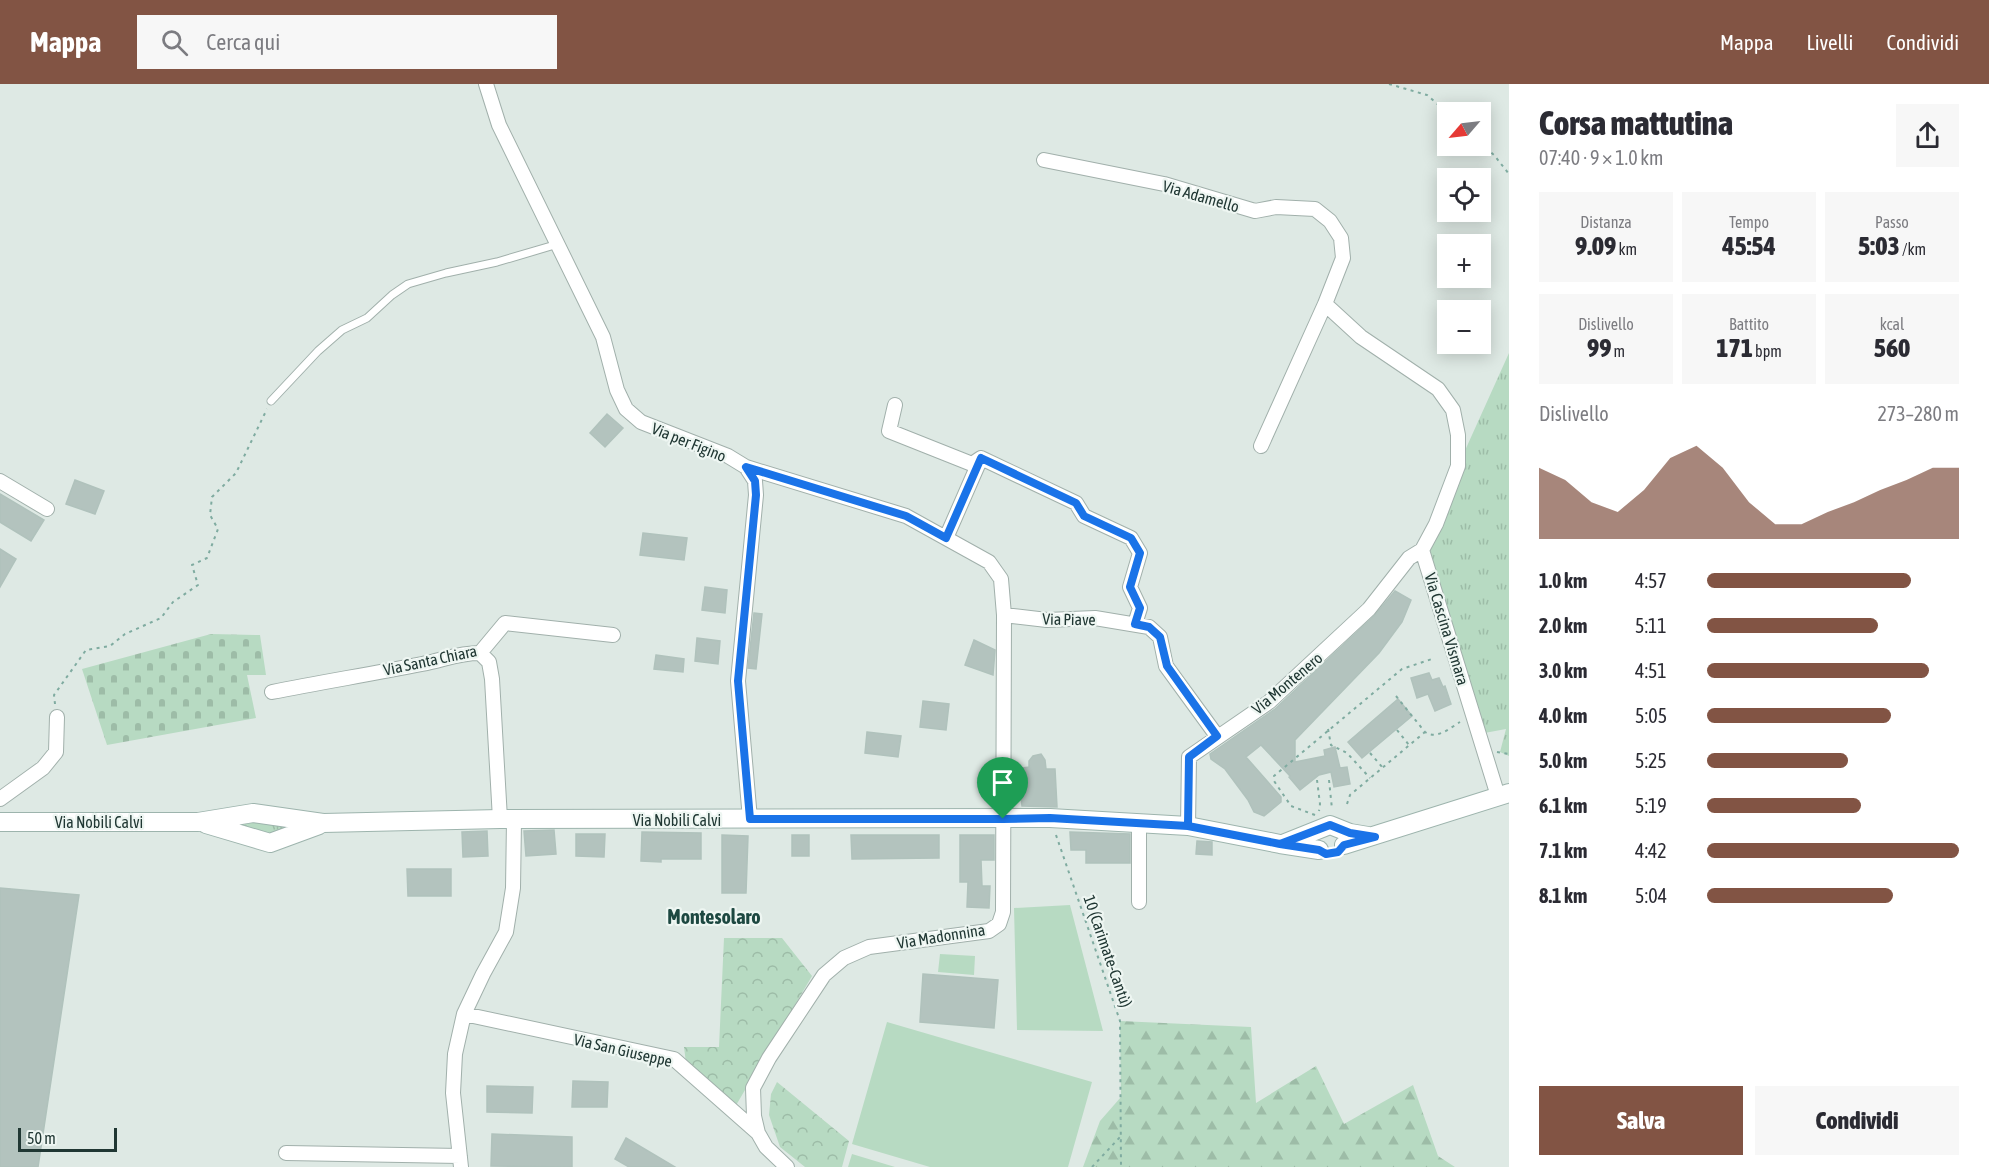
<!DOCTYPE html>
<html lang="it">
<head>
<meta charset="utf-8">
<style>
	:root { --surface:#fff; --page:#f7f7f7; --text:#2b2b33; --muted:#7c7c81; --accent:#825444 }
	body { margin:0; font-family:"Asap Condensed",sans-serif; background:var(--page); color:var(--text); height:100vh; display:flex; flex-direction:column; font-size:22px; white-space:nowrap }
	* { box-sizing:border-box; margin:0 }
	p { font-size:20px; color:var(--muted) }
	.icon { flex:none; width:33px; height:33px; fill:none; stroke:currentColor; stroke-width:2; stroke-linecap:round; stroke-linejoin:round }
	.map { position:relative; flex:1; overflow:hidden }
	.drawer { display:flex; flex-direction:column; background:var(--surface); width:480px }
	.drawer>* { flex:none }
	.needle { width:39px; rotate:242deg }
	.buttons { position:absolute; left:1437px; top:18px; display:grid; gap:12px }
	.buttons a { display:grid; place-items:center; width:54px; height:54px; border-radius:0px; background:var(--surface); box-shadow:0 3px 15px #0003; font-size:30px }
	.scale { position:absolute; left:18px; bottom:15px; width:99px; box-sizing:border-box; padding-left:6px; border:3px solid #203733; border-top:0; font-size:16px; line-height:21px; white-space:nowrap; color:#203733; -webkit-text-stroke:4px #eef6f2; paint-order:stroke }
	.pin { position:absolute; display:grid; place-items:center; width:51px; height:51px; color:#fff; margin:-62px -26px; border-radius:50% 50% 50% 0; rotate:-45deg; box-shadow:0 0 6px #0007 }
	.pin .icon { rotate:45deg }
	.round { display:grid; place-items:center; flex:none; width:63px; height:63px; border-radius:0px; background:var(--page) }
	.head { display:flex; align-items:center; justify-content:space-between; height:102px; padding:0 30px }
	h1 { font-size:33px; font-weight:800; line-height:45px }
	.metrics { display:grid; grid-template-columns:repeat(3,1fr); gap:9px; height:102px; padding:6px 30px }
	.metrics div { display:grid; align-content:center; border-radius:0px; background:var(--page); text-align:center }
	.metrics b { font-size:26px; font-weight:800 }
	.metrics small { font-size:16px; font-weight:400 }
	.metrics p { font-size:16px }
	.chart { height:168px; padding:12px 30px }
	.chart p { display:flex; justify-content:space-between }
	.chart svg { width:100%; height:108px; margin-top:6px; fill:var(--accent); opacity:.7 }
	.button { display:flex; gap:12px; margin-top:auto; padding:12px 30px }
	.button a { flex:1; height:69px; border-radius:0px; background:var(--accent); color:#fff; font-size:24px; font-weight:800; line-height:69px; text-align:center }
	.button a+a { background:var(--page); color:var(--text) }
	ul { padding:0 30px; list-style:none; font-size:20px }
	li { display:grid; grid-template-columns:96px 72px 1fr; align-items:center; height:45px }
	li i { height:15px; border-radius:8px; background:var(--accent) }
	header { display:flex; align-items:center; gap:36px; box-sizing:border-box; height:84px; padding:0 30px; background:var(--accent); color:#fff }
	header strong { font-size:28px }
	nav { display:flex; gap:33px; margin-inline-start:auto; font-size:21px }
	.search { width:420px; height:54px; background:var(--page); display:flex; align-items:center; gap:15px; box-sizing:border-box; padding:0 21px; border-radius:0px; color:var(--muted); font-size:22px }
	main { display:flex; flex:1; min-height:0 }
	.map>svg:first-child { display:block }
	.grass { fill:url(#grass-tufts) }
	.forest { fill:url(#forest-firs) }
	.cemetery { fill:url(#cemetery-stones) }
	.park { fill:url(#park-crowns) }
	.pitch { fill:#b7dac2 }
	.building { fill:#b3c3be; stroke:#b0c2bc; stroke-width:1.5 }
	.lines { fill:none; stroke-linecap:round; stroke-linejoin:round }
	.lane-casing { stroke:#a1b0ab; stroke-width:9 }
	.street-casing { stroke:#a1b0ab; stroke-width:16 }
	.secondary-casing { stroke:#9db4ad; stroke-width:20 }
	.path { stroke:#7faba0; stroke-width:2; stroke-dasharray:3 4.5; stroke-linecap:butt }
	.lane { stroke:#fff; stroke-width:7 }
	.street { stroke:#fff; stroke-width:14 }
	.secondary { stroke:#fff; stroke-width:18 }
	.route-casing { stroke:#fff; stroke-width:12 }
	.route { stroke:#1a73e8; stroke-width:8 }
	.labels { text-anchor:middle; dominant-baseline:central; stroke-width:4.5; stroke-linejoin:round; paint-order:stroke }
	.street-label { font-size:16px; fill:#203733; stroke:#eef6f2 }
	.quarter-label { font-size:20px; font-weight:bold; fill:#1d4841; stroke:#eef6f2 }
</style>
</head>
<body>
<header>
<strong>Mappa</strong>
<div class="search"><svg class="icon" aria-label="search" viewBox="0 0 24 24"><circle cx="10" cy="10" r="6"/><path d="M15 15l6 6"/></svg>Cerca qui</div>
<nav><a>Mappa</a><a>Livelli</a><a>Condividi</a></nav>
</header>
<main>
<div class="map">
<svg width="1509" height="1083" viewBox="0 0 1509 1083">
	<defs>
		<pattern id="grass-tufts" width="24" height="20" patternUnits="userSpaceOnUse" patternTransform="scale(1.5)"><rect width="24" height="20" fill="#b7dac2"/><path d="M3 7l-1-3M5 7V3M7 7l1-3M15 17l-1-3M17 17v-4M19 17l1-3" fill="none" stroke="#9dbca7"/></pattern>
		<pattern id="forest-firs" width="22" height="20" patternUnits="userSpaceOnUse" patternTransform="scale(1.5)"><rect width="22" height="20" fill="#b7dac2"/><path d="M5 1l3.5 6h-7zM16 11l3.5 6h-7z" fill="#9dbca7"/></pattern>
		<pattern id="cemetery-stones" width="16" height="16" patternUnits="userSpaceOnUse" patternTransform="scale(1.5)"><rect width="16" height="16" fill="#b7dac2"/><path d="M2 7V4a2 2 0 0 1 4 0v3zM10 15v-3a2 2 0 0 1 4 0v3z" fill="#9dbca7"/></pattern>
		<pattern id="park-crowns" width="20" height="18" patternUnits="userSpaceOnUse" patternTransform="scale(1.5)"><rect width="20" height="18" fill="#b7dac2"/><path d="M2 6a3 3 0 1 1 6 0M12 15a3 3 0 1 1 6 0" fill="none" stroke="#9dbca7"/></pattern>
	</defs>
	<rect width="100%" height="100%" fill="#dee9e4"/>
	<path class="grass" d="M1509 269V672L1500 668 1506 645 1479 650 1425 461 1458 382Z
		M257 735 305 742 271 754 219 739Z"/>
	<path class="forest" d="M1120 937 1251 943 1256 1019 1316 982 1344 1040 1413 1001 1438 1072 1455 1083H1083L1100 1037 1121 1013Z"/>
	<path class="cemetery" d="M211 550 260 551 266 591H247L256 634 107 661 82 585Z"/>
	<path class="park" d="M724 854H782L812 892 735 1023 686 979 684 963H719Z
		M777 998 849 1057 842 1083H805L780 1063 769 1031 771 1010Z"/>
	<path class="pitch" d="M1070 821 1103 947 1017 946 1014 824Z
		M940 870 975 872 974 891 938 888Z
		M887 938 1092 998 1068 1083H930L852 1060Z
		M852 1070 895 1083H848Z"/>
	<path class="building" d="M607 330 623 344 605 363 590 349Z
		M75 396 104 407 95 430 66 420Z
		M0 410 44 436 31 457 0 438Z
		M643 449 687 454 684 476 640 471Z
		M0 465 16 475 0 503Z
		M705 503 727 506 725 529 702 526Z
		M1395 507 1411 516 1402 538 1379 569 1295 656V678L1325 672 1324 666 1335 663 1340 684 1347 683 1350 700 1334 703 1331 688 1319 691 1300 706 1289 693 1290 692 1261 661 1246 673 1281 713V718L1264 732 1254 728 1248 716 1225 685 1211 675 1210 670 1275 625 1375 531Z
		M754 529 762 530 756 585 748 584Z
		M697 554 720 557 718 580 695 577Z
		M974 556 995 566 993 591 965 581Z
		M656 571 684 575 683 588 654 585Z
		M1429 589 1432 596 1439 594 1443 603 1445 602 1451 620 1435 627 1428 610 1417 614 1411 594Z
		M1398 615 1412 632 1362 674 1348 658Z
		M923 617 949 620 946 646 920 643Z
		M867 648 901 652 898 673 865 669Z
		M1041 670 1045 676 1046 685H1055L1057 723 1022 722 1019 693 1023 692V684L1029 683V677L1033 672Z
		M554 746 556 770 526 772 524 747Z
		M487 747 488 772 463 773 462 748Z
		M642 748 701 749V775H661V778L641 777Z
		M1070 748 1130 750V779H1086V766H1071Z
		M576 750H605L604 773 576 772Z
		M722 751 748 752 746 809H722Z
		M792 751H809V772H792Z
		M851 751H939V774L852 775Z
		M960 751H994V776H981L982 802H990L989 824 967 823 968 798H960Z
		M1197 757 1212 758V771L1196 770Z
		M407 785H451V812H408Z
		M0 804 79 811 38 1083H0Z
		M923 890 998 896 994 944 920 938Z
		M573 997 608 998 607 1023H572Z
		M487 1002 533 1003 532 1029 487 1028Z
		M492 1050 572 1053V1083L491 1082Z
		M626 1054 675 1083H629L615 1075Z"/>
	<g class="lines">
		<g class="lane-casing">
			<path id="lane" d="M271 317 318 267 342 246 367 234 392 211 408 200 446 189 497 178 558 160"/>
		</g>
		<g class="street-casing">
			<path id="street" d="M486 0 499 41 603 253 617 306 626 325 641 338 728 372 746 383 906 432 989 478 1001 495 1004 531 1003 828 999 840 989 847 869 863 844 874 824 891 769 974 753 1004 754 1032 758 1049 766 1063 787 1083
				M1044 76 1164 100 1255 127 1276 123 1315 125 1330 137 1341 154 1343 174 1325 220 1361 253 1438 305 1453 326 1458 351V382L1436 440 1422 466 1498 712
				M895 321 889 347 972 380 981 374 1076 419 1084 432 1131 454 1140 469 1130 503 1140 524 1135 540
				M1261 362 1325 220
				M746 383 755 397 756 411 738 597 750 735
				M0 397 47 425
				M946 454 981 374
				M1004 531 1047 536 1095 534 1149 543 1160 553 1166 582 1217 652
				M480 569 489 578 492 595 500 735
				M480 569 505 539 613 551
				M272 608C322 598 372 590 422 580 444 576 457 569 480 569
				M0 715 43 684 56 668 57 633
				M1188 742 1189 673 1269 618 1369 525 1409 474 1422 466
				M1139 818V739
				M464 930 674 975 758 1049
				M286 1069 460 1072
				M461 1083 453 1009 455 970 464 930 483 890 506 848 513 804 514 736"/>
		</g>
		<g class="secondary-casing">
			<path id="secondary" d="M0 738H198L253 729 323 739 500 735 1050 734 1188 742 1280 760 1319 766
				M206 740 270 759 319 741
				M1285 759 1330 741 1350 749 1368 752
				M1344 761 1509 709"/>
		</g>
		<path class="path" d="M1389 0 1427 11 1448 29
			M1480 59 1494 71 1509 90
			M1396 612 1425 648C1437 656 1450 644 1460 638
			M55 620 54 611 86 566 110 562 125 550 161 534 173 518 198 501 192 481 207 474 218 445 210 431 212 413 236 389 267 325
			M1328 645 1331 661 1347 669 1370 694
			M1397 646 1409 661
			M1497 668 1509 670
			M1370 669 1383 684
			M1317 696 1320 720 1319 727
			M1329 696 1332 725
			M1347 720 1350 711 1425 648
			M1315 731 1291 722 1274 697V692L1402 585 1432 575
			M1056 751 1120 937 1121 1083
			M1092 1083 1121 1052"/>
		<use href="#lane" class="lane"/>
		<use href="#street" class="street"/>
		<use href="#secondary" class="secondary"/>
	</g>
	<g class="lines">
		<g class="route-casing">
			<path id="route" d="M1003 735H750L738 597 756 411 755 397 746 383 906 432 946 454 981 374 1076 419 1084 432 1131 454 1140 469 1130 503 1140 524 1135 540 1149 543 1160 553 1167 582 1217 652 1189 673 1188 742 1280 760 1330 741 1350 749 1375 753 1344 761 1338 768 1326 770 1319 766 1280 760 1188 742 1050 734 1003 735"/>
		</g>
		<use href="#route" class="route"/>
	</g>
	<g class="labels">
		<g class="street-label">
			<text transform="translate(1201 112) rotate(16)">Via Adamello</text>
			<text transform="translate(689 358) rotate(22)">Via per Figino</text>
			<text transform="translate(1069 535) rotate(1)">Via Piave</text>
			<text transform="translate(1447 545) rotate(73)">Via Cascina Vismara</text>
			<text transform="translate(430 576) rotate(-12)">Via Santa Chiara</text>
			<text transform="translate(1287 599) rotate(-40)">Via Montenero</text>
			<text x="677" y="736">Via Nobili Calvi</text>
			<text x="99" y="738">Via Nobili Calvi</text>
			<text transform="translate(941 852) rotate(-9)">Via Madonnina</text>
			<text transform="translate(1108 867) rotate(71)">10 (Carimate-Cantù)</text>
			<text transform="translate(623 966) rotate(13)">Via San Giuseppe</text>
		</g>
		<g class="quarter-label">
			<text x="714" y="832">Montesolaro</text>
		</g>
	</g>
</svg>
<div class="buttons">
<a><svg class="needle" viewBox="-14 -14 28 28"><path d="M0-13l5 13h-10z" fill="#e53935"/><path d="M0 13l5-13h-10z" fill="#7c7c81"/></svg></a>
<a><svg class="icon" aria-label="locate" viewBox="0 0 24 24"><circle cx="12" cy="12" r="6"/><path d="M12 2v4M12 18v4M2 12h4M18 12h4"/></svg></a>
<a>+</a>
<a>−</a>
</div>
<div class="scale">50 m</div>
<div class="pin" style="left:1003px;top:735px;background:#1e9e55"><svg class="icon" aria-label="arrive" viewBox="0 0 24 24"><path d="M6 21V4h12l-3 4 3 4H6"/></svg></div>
</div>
<section class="drawer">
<div class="head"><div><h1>Corsa mattutina</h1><p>07:40 · 9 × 1.0 km</p></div><a class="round"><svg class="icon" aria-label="share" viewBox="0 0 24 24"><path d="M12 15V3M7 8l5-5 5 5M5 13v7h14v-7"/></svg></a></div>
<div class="metrics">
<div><p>Distanza</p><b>9.09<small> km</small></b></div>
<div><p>Tempo</p><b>45:54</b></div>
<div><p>Passo</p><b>5:03<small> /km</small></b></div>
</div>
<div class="metrics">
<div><p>Dislivello</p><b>99<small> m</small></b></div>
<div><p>Battito</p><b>171<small> bpm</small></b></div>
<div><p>kcal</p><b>560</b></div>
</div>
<div class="chart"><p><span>Dislivello</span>273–280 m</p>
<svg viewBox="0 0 160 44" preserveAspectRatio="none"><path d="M0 44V15L10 20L20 29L30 33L40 24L50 11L60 6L70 15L80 29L90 38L100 38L110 33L120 29L130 24L140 20L150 15L160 15V44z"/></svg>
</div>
<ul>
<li><b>1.0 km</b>4:57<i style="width:81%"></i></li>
<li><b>2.0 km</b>5:11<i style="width:68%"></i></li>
<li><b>3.0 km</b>4:51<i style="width:88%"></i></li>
<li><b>4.0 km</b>5:05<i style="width:73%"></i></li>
<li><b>5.0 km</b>5:25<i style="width:56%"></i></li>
<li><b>6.1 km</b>5:19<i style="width:61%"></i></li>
<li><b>7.1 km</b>4:42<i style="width:100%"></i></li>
<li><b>8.1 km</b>5:04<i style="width:74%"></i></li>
</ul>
<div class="button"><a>Salva</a><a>Condividi</a></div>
</section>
</main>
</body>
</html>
